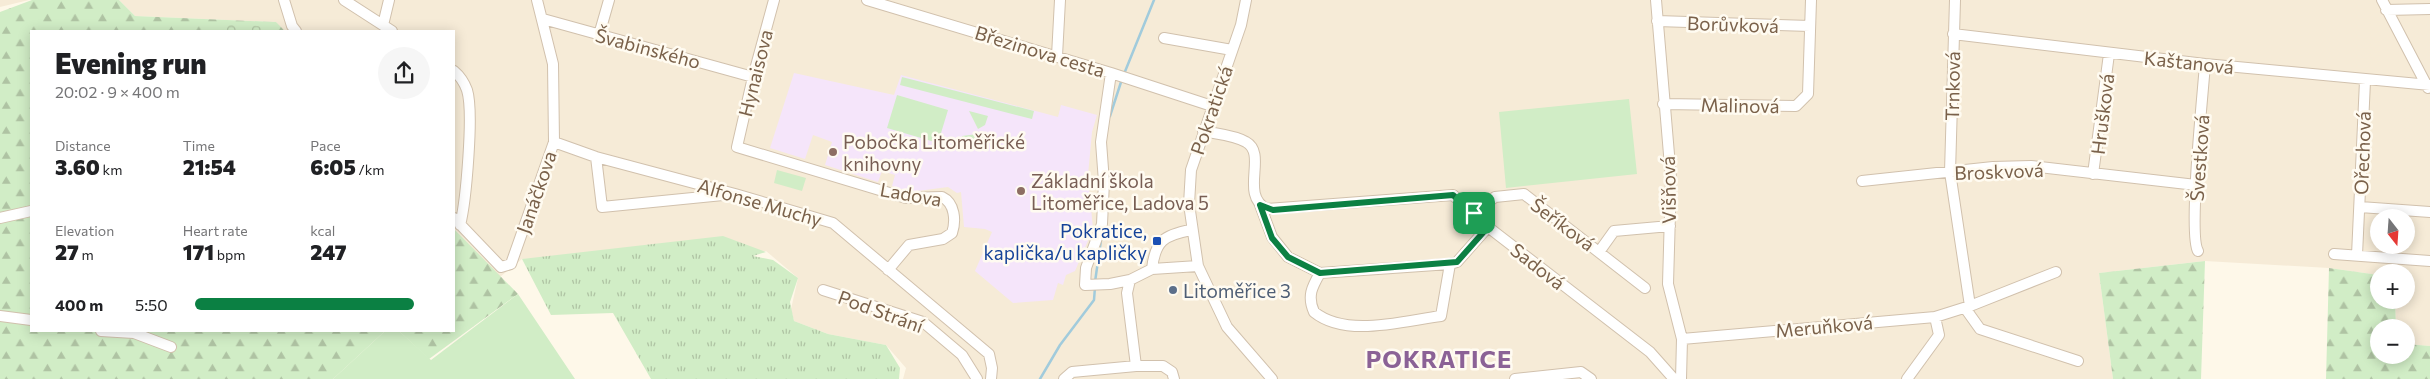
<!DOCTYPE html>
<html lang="en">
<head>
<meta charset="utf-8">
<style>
	:root { --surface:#fff; --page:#f6f6f6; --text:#202124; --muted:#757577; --accent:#0b8043 }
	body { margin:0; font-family:Commissioner,sans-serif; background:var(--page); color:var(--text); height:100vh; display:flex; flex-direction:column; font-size:19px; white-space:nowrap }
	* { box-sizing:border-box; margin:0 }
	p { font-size:16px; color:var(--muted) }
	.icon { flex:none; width:28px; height:28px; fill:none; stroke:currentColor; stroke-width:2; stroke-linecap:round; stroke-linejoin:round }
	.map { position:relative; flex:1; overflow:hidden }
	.panel { position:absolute; left:30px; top:30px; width:425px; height:302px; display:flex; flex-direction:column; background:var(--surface); border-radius:0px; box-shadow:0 2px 12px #0003 }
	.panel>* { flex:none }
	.needle { width:32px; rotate:163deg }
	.buttons { position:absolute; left:2370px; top:209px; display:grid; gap:10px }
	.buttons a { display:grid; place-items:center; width:45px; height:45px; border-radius:50%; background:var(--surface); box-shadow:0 2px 12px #0003; font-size:25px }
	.pin { position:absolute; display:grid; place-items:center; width:42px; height:42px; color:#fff; margin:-21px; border-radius:10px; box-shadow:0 2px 8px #0006 }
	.round { display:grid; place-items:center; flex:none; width:52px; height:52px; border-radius:26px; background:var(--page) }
	.overview { display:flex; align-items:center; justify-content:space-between; height:85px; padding:0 25px }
	h1 { font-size:28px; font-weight:800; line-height:38px }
	.figures { display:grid; grid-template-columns:repeat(3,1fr); gap:8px; height:85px; padding:5px 25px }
	.figures div { display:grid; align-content:center }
	.figures b { font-size:21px; font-weight:800 }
	.figures small { font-size:14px; font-weight:400 }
	.figures p { font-size:14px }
	ul { padding:0 25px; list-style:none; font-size:16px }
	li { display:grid; grid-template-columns:80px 60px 1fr; align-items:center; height:38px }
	li i { height:12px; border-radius:6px; background:var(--accent) }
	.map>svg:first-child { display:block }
	.residential { fill:#f6ebd7; fill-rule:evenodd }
	.education { fill:#f5e5fa }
	.grass { fill:url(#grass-tufts) }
	.forest { fill:url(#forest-firs) }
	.park { fill:url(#park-crowns) }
	.garden { fill:#d1edc6 }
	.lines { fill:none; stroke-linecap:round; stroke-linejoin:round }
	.stream { stroke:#a1cbdc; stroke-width:2.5 }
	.minor-casing { stroke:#d1c1ad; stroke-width:12 }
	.minor { stroke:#fff; stroke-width:10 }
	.route-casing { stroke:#fff; stroke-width:10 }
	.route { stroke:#0b8043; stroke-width:6 }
	.education-dot { fill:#8d6e63; stroke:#fffbf1; stroke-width:2 }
	.transit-dot { fill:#1a4fb4; stroke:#fffbf1; stroke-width:2 }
	.service-dot { fill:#5c6f8a; stroke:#fffbf1; stroke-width:2 }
	.labels { text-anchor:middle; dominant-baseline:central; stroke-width:5; stroke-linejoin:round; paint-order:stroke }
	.street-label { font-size:19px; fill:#7a614a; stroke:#fffbf1 }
	.education-label { font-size:19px; fill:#785e54; stroke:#fffbf1; text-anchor:start }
	.transit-label { font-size:19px; fill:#164399; stroke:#fffbf1; text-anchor:end }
	.service-label { font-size:19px; fill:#4e5e75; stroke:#fffbf1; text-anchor:start }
	.district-label { font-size:24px; font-weight:bold; letter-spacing:1px; fill:#8b6296; stroke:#fffbf1 }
</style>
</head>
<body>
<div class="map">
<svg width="2430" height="379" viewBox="0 0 2430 379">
	<defs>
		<pattern id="grass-tufts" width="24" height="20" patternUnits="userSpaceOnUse" patternTransform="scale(1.25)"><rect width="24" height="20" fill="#d1edc6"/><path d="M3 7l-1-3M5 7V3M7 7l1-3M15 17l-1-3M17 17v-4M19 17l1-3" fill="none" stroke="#afc3a3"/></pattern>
		<pattern id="forest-firs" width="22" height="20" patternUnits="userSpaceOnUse" patternTransform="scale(1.25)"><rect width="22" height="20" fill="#d1edc6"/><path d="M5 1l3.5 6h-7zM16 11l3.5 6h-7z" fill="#afc3a3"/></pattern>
		<pattern id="park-crowns" width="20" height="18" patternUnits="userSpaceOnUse" patternTransform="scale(1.25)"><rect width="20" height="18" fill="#d1edc6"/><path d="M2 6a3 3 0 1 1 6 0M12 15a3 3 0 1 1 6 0" fill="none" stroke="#afc3a3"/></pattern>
	</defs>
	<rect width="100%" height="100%" fill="#fef8e9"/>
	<path class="residential" d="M0 0H29L0 7Z
		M119 0H2430V346L2406 344V328L2396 327 2395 300H2406V272H2379V275L2329 268 2205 261 2099 273 2113 379H903L906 368 886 345 828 334 794 321 791 309 798 278 766 251 522 259 500 277 454 229V31H281L276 22 135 16ZM2379 218H2406V245H2379Z"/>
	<path class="education" d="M794 73 894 95 901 75 1058 117 1061 105 1097 115 1092 132 1088 175 1093 229 1075 271 1066 275 1063 285 1058 283 1053 300 1013 303 975 271 992 232 985 229 964 227 961 192 957 193 948 187 910 192 892 186 895 175 882 171 878 182 825 165 832 142 813 135 805 159 770 148Z"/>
	<path class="grass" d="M723 236 766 252 753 256 773 260 798 278 790 302 794 321 828 334 886 345 900 368 899 379H651L613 313 551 315 522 259Z"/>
	<path class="forest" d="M32 0H119L135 16 276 22 285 31H31V331H385L333 379H0V12Z
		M454 229 518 294 429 359 399 331H454Z
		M2205 261 2201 379H2113L2099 273Z
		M2329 268 2379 275V300H2395L2396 327 2379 328V355H2406V344L2430 346V379H2326Z"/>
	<path class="park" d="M225 21 269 28V31H223Z"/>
	<path class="garden" d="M902 77 1034 111 1032 119 900 85Z
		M897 95 948 110 938 143 887 128Z
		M1629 99 1637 174 1506 188 1499 112Z
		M969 111 988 116 985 125 978 129Z
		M985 133 986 144 963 147 962 136Z
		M777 170 806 178 802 191 774 183Z
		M518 294 575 379H333L385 331H399L431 360Z"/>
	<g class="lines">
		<path class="stream" d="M1124 74 1154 0
			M1110 116 1122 79
			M1095 282 1101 240
			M1040 379 1060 345 1094 300 1095 287"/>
		<g class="minor-casing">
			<path id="minor" d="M284 0 292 26 296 31
				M344 0 392 31
				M774 0 753 77 737 147 906 198 942 197C955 203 956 221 952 233L943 239 909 245 888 270
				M867 0 1111 73 1212 106
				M1246 0 1241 25 1191 170 1189 204 1198 266 1227 327 1272 379
				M1656 0 1671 178 1668 284 1682 339 1681 379
				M1955 0 1950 172 1970 306
				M2382 0 2428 88
				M2386 10 2430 9
				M543 19 753 77
				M1657 21 1810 26
				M383 25 389 0
				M1953 34 2205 64 2430 85
				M599 35 609 0
				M1164 38 1232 50
				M1057 56 1060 0
				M454 71C460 76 464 82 467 90 474 112 466 202 460 225
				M1111 73 1101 142 1104 182 1102 224 1086 268 1085 285 1110 284 1130 280
				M1663 104 1796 106 1808 94 1811 0
				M1203 131C1216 134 1234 135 1246 142 1268 154 1239 195 1267 209L1453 195 1488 227 1650 352 1674 379
				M554 142 596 157 735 194 833 223 989 354 992 368 991 379
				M596 157 602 207 733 194
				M2093 174 2109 54
				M1862 181 1993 167 2031 166 2196 185
				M1260 205 1272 237 1288 257 1320 273 1450 264 1457 262 1488 227
				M2360 207 2430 212
				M1474 213 1495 197 1524 194 1645 288
				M0 218 31 211
				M454 218 501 267 511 264 554 142 553 64 537 0
				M2198 251C2188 234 2203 93 2205 64
				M1599 252 1614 231 1670 226
				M2334 254 2430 261
				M2357 255 2365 81
				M1152 269C1155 241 1164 235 1191 230
				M1320 273C1312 287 1307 296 1314 312 1346 338 1403 321 1441 316L1450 264
				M823 290 923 322 962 355 977 379
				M1965 308 1980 329 2078 361
				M0 316 31 320
				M101 331 134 333 171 347
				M1682 339 1935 317 1970 306 2056 272
				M1136 366 1127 293 1130 280 1152 269 1198 266
				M1064 379 1072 372 1136 366H1163L1172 372 1174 379
				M1515 379 1581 372 1591 379
				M1907 379 1939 335 1935 317"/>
		</g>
		<use href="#minor" class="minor"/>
	</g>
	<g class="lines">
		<g class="route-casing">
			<path id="route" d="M1453 195 1488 227 1457 262 1320 273 1288 257 1272 238 1260 205 1273 210Z"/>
		</g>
		<use href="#route" class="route"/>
	</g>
	<g class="education-dot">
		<circle cx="833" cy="152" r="5"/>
		<circle cx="1021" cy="191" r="5"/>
	</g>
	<rect class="transit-dot" x="1152" y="236" width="10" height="10" rx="2.5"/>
	<circle class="service-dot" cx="1173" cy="290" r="5"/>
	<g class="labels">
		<g class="street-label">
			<text transform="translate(1733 24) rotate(2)">Borůvková</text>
			<text transform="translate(648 48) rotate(15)">Švabinského</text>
			<text transform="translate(1040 51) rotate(17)">Březinova cesta</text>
			<text transform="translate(2189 62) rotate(6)">Kaštanová</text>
			<text transform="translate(755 73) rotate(-76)">Hynaisova</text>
			<text transform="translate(1952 86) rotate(-89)">Trnková</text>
			<text transform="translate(1740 105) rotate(1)">Malinová</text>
			<text transform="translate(1211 110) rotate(-71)">Pokratická</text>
			<text transform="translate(2102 114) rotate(-83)">Hrušková</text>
			<text transform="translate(2362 153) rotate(-88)">Ořechová</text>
			<text transform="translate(2199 158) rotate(-86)">Švestková</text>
			<text transform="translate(1999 171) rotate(-2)">Broskvová</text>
			<text transform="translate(1668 190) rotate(-91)">Višňová</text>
			<text transform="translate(536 192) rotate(-71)">Janáčkova</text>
			<text transform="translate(911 194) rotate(10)">Ladova</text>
			<text transform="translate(760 202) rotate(16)">Alfonse Muchy</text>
			<text transform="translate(1563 224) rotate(37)">Šeříková</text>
			<text transform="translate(1538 266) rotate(38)">Sadová</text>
			<text transform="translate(881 311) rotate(20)">Pod Strání</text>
			<text transform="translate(1824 326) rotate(-5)">Meruňková</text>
		</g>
		<g class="education-label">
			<text x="843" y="141">Pobočka Litoměřické<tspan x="843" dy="22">knihovny</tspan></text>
			<text x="1031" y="180">Základní škola<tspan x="1031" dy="22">Litoměřice, Ladova 5</tspan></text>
		</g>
		<g class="transit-label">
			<text x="1147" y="230">Pokratice,<tspan x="1147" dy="22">kaplička/u kapličky</tspan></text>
		</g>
		<g class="service-label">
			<text x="1183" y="290">Litoměřice 3</text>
		</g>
		<g class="district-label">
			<text x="1439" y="358">POKRATICE</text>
		</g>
	</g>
</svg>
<div class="buttons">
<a><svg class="needle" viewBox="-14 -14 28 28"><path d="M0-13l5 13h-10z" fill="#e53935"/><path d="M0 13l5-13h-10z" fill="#757577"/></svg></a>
<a>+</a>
<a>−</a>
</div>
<div class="pin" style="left:1474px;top:213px;background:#1e9e55"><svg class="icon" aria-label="arrive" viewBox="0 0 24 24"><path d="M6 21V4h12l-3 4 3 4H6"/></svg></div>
<section class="panel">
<div class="overview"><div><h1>Evening run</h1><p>20:02 · 9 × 400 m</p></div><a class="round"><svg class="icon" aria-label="share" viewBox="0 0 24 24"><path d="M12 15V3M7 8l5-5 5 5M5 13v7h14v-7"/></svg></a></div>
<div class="figures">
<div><p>Distance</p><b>3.60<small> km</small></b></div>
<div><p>Time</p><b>21:54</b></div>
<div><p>Pace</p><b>6:05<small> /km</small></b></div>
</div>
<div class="figures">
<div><p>Elevation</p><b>27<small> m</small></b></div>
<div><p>Heart rate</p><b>171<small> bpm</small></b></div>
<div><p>kcal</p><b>247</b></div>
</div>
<ul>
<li><b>400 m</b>5:50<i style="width:93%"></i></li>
</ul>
</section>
</div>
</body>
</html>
